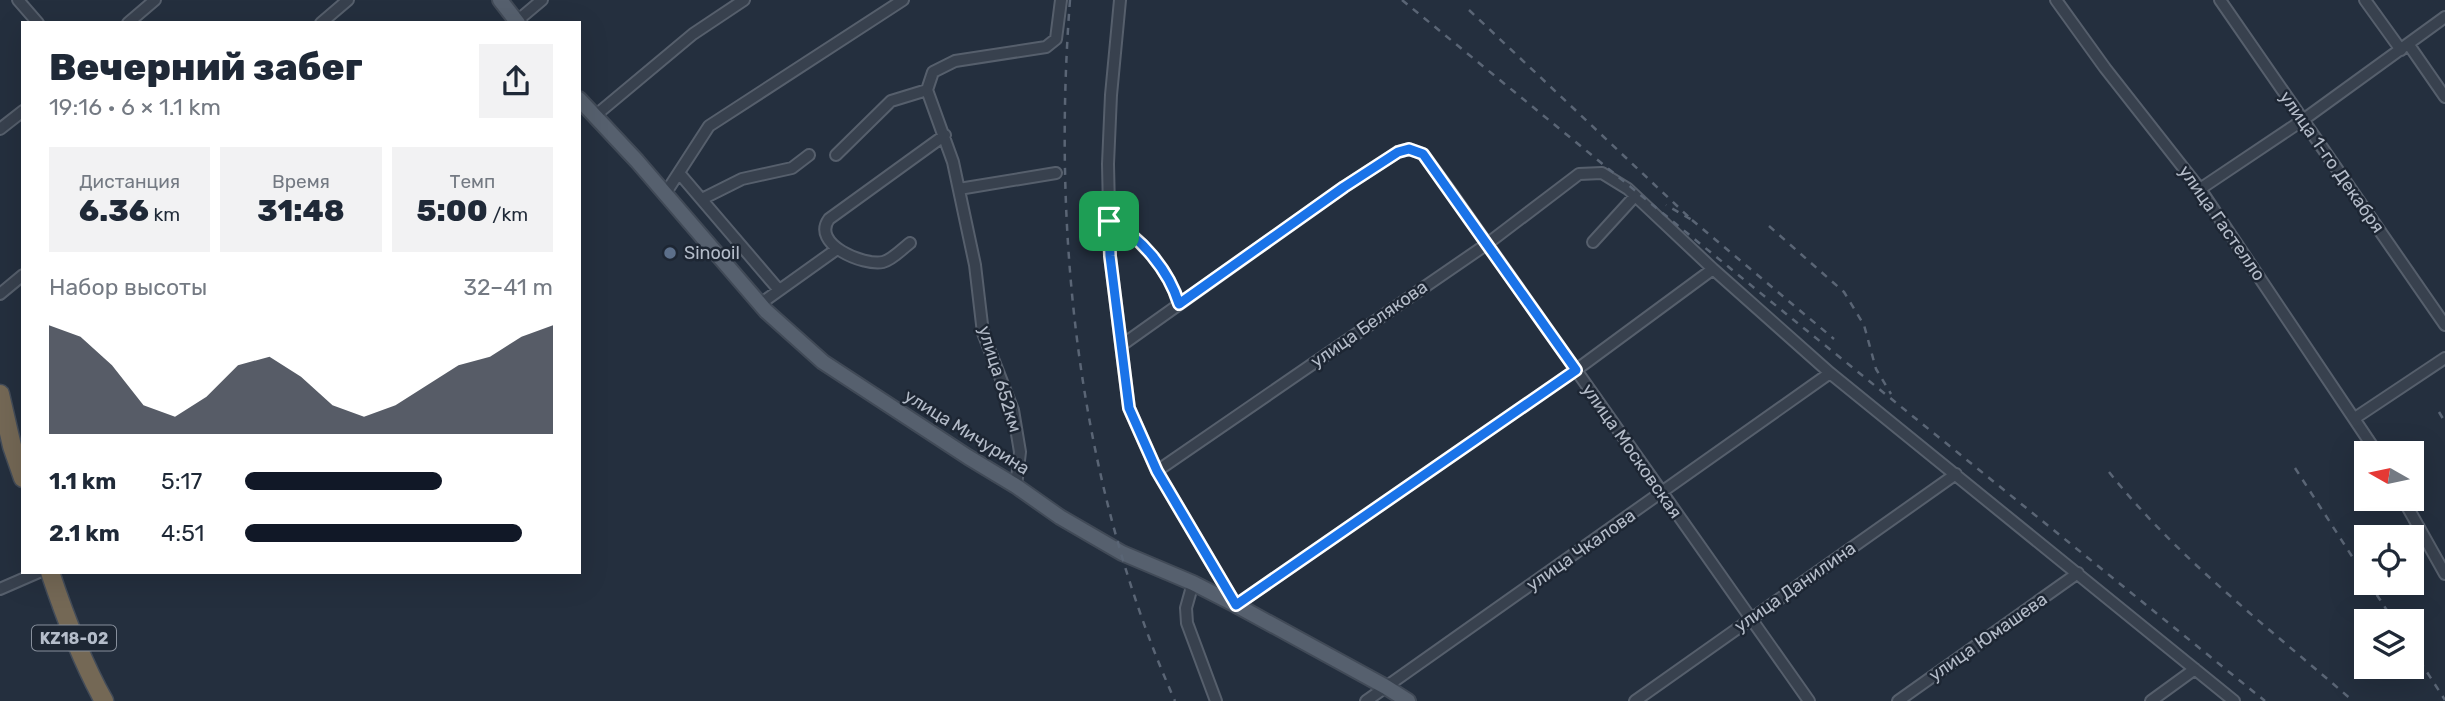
<!DOCTYPE html>
<html lang="ru">
<head>
<meta charset="utf-8">
<style>
	:root { --surface:#fff; --page:#f2f2f3; --text:#1f2937; --muted:#747a83; --accent:#111827 }
	body { margin:0; font-family:Rubik,sans-serif; background:var(--page); color:var(--text); height:100vh; display:flex; flex-direction:column; font-size:26px; white-space:nowrap }
	* { box-sizing:border-box; margin:0 }
	p { font-size:23px; color:var(--muted) }
	.icon { flex:none; width:38px; height:38px; fill:none; stroke:currentColor; stroke-width:2; stroke-linecap:round; stroke-linejoin:round }
	.map { position:relative; flex:1; overflow:hidden }
	.drawer { position:absolute; left:21px; top:21px; width:560px; height:553px; display:flex; flex-direction:column; background:var(--surface); border-radius:0px; box-shadow:0 7px 28px #0002 }
	.drawer>* { flex:none }
	.needle { width:46px; rotate:279deg }
	.fabs { position:absolute; left:2354px; top:441px; display:grid; gap:14px }
	.fabs a { display:grid; place-items:center; width:70px; height:70px; border-radius:0px; background:var(--surface); box-shadow:0 7px 28px #0002; font-size:35px }
	.pin { position:absolute; display:grid; place-items:center; width:60px; height:60px; color:#fff; margin:-30px; border-radius:14px; box-shadow:0 4px 10px #0006 }
	.round { display:grid; place-items:center; flex:none; width:74px; height:74px; border-radius:0px; background:var(--page) }
	.head { display:flex; align-items:center; justify-content:space-between; height:119px; padding:0 28px }
	h1 { font-size:38px; font-weight:800; line-height:52px }
	.stats { display:grid; grid-template-columns:repeat(3,1fr); gap:10px; height:119px; padding:7px 28px }
	.stats div { display:grid; align-content:center; border-radius:0px; background:var(--page); text-align:center }
	.stats b { font-size:30px; font-weight:800 }
	.stats small { font-size:19px; font-weight:400 }
	.stats p { font-size:19px }
	.chart { height:196px; padding:14px 28px }
	.chart p { display:flex; justify-content:space-between }
	.chart svg { width:100%; height:126px; margin-top:7px; fill:var(--accent); opacity:.7 }
	ul { padding:0 28px; list-style:none; font-size:23px }
	li { display:grid; grid-template-columns:112px 84px 1fr; align-items:center; height:52px }
	li i { height:18px; border-radius:9px; background:var(--accent) }
	.map>svg:first-child { display:block }
	.lines { fill:none; stroke-linecap:round; stroke-linejoin:round }
	.minor-casing { stroke:#565f6c; stroke-width:14 }
	.major-casing { stroke:#414a57; stroke-width:18 }
	.highway-casing { stroke:#434c59; stroke-width:21 }
	.minor { stroke:#38414e; stroke-width:10 }
	.major { stroke:#56606e; stroke-width:14 }
	.highway { stroke:#746855; stroke-width:18 }
	.rail { stroke:#5a6575; stroke-width:2.5; stroke-dasharray:7 7; stroke-linecap:butt }
	.route-casing { stroke:#fff; stroke-width:14 }
	.route { stroke:#1a73e8; stroke-width:9 }
	.service-dot { fill:#5c6f8a; stroke:#1d2633; stroke-width:2.5 }
	.labels { text-anchor:middle; dominant-baseline:central; stroke-width:5; stroke-linejoin:round; paint-order:stroke }
	.shield { fill:#1d2633; stroke:#878f9c; stroke-width:2 }
	.shield-label { font-size:16px; font-weight:bold; fill:#b4bcc9 }
	.street-label { font-size:18px; fill:#b4bcc9; stroke:#1d2633 }
	.poi-label { font-size:18px; fill:#b4bcc9; stroke:#1d2633; text-anchor:start }
</style>
</head>
<body>
<div class="map">
<svg width="2445" height="701" viewBox="0 0 2445 701">
	<rect width="100%" height="100%" fill="#242f3e"/>
	<g class="lines">
		<g class="minor-casing">
			<path id="minor" d="M18 0 38 23
				M1120 0 1111 95 1108 164 1110 256 1129 408 1157 471 1236 605 1576 370 1713 269
				M2056 0 2105 68 2200 189 2377 453
				M2220 0 2445 325
				M2365 0 2401 50
				M517 21 542 0
				M128 23 155 0
				M321 23 348 0
				M2409 45 2445 97
				M927 90 933 72 955 61 1046 47 1056 39 1061 0
				M596 115 693 34 744 0
				M0 129 23 111
				M836 155 891 101 927 90 953 162 975 265 983 333 1013 410 1020 452 1016 486
				M679 173 779 290
				M959 189 1056 173
				M2200 189 2303 120 2445 17
				M665 194 709 126 903 0
				M702 199 742 179 792 168 809 155
				M1109 221C1141 236 1169 271 1179 304
				M1593 242 1635 196
				M910 243C902 249 892 260 883 262 863 266 811 244 829 219L945 135
				M0 294 23 275
				M760 304 837 249
				M1122 345 1344 187 1398 152 1409 149 1423 154 1450 191 1809 701
				M2355 418 2445 358
				M1157 471 1487 244 1579 174 1602 173 1628 189 1713 269 1830 373 2234 701
				M2403 499 2445 574
				M1193 583 1186 608 1187 623 1216 701
				M0 589 39 572
				M1366 701 1830 373
				M1635 701 1956 474
				M1898 701 2078 573
				M2151 701 2195 669"/>
		</g>
		<g class="major-casing">
			<path id="major" d="M500 0 518 23
				M579 99 637 161 766 311 823 362 968 457 1016 486 1060 517 1122 553 1193 583 1236 605 1386 687 1408 701"/>
		</g>
		<g class="highway-casing">
			<path id="highway" d="M0 394 12 446 23 478
				M50 572C65 617 81 660 104 701"/>
		</g>
		<use href="#minor" class="minor"/>
		<use href="#major" class="major"/>
		<use href="#highway" class="highway"/>
		<path class="rail" d="M1070 0C1052 236 1078 483 1175 701
			M1402 0 1769 300 2265 701
			M1469 10 1692 220 1666 205
			M1692 220 1834 339
			M1769 226 1844 292 1864 325 1876 369 1891 394
			M2439 412 2445 422
			M2295 468 2366 578
			M2109 472C2178 559 2269 628 2353 701
			M2369 583 2394 621
			M2412 649 2445 700"/>
	</g>
	<g class="lines">
		<g class="route-casing">
			<path id="route" d="M1409 149 1423 154 1576 370 1236 605 1157 471 1129 408 1110 256 1109 221C1141 236 1169 271 1179 304L1344 187 1398 152Z"/>
		</g>
		<use href="#route" class="route"/>
	</g>
	<circle class="service-dot" cx="670" cy="253" r="7"/>
	<g class="labels">
		<rect class="shield" x="32" y="625.5" width="84" height="25" rx="5"/>
		<g class="shield-label">
			<text x="74" y="638">KZ18-02</text>
		</g>
		<g class="street-label">
			<text transform="translate(2332 162) rotate(55)">улица 1-го Декабря</text>
			<text transform="translate(2222 223) rotate(55)">улица Гастелло</text>
			<text transform="translate(1369 324) rotate(-35)">улица Белякова</text>
			<text transform="translate(1000 379) rotate(73)">улица 652км</text>
			<text transform="translate(967 432) rotate(32)">улица Мичурина</text>
			<text transform="translate(1632 451) rotate(55)">улица Московская</text>
			<text transform="translate(1581 550) rotate(-35)">улица Чкалова</text>
			<text transform="translate(1795 587) rotate(-35)">улица Данилина</text>
			<text transform="translate(1988 637) rotate(-35)">улица Юмашева</text>
		</g>
		<g class="poi-label">
			<text x="684" y="253">Sinooil</text>
		</g>
	</g>
</svg>
<div class="fabs">
<a><svg class="needle" viewBox="-14 -14 28 28"><path d="M0-13l5 13h-10z" fill="#e53935"/><path d="M0 13l5-13h-10z" fill="#747a83"/></svg></a>
<a><svg class="icon" aria-label="locate" viewBox="0 0 24 24"><circle cx="12" cy="12" r="6"/><path d="M12 2v4M12 18v4M2 12h4M18 12h4"/></svg></a>
<a><svg class="icon" aria-label="layers" viewBox="0 0 24 24"><path d="M12 4l9 5-9 5-9-5zM3 14l9 5 9-5"/></svg></a>
</div>
<div class="pin" style="left:1109px;top:221px;background:#1e9e55"><svg class="icon" aria-label="arrive" viewBox="0 0 24 24"><path d="M6 21V4h12l-3 4 3 4H6"/></svg></div>
<section class="drawer">
<div class="head"><div><h1>Вечерний забег</h1><p>19:16 · 6 × 1.1 km</p></div><a class="round"><svg class="icon" aria-label="share" viewBox="0 0 24 24"><path d="M12 15V3M7 8l5-5 5 5M5 13v7h14v-7"/></svg></a></div>
<div class="stats">
<div><p>Дистанция</p><b>6.36<small> km</small></b></div>
<div><p>Время</p><b>31:48</b></div>
<div><p>Темп</p><b>5:00<small> /km</small></b></div>
</div>
<div class="chart"><p><span>Набор высоты</span>32–41 m</p>
<svg viewBox="0 0 160 44" preserveAspectRatio="none"><path d="M0 44V6L10 10L20 20L30 34L40 38L50 31L60 20L70 17L80 24L90 34L100 38L110 34L120 27L130 20L140 17L150 10L160 6V44z"/></svg>
</div>
<ul>
<li><b>1.1 km</b>5:17<i style="width:64%"></i></li>
<li><b>2.1 km</b>4:51<i style="width:90%"></i></li>
</ul>
</section>
</div>
</body>
</html>
